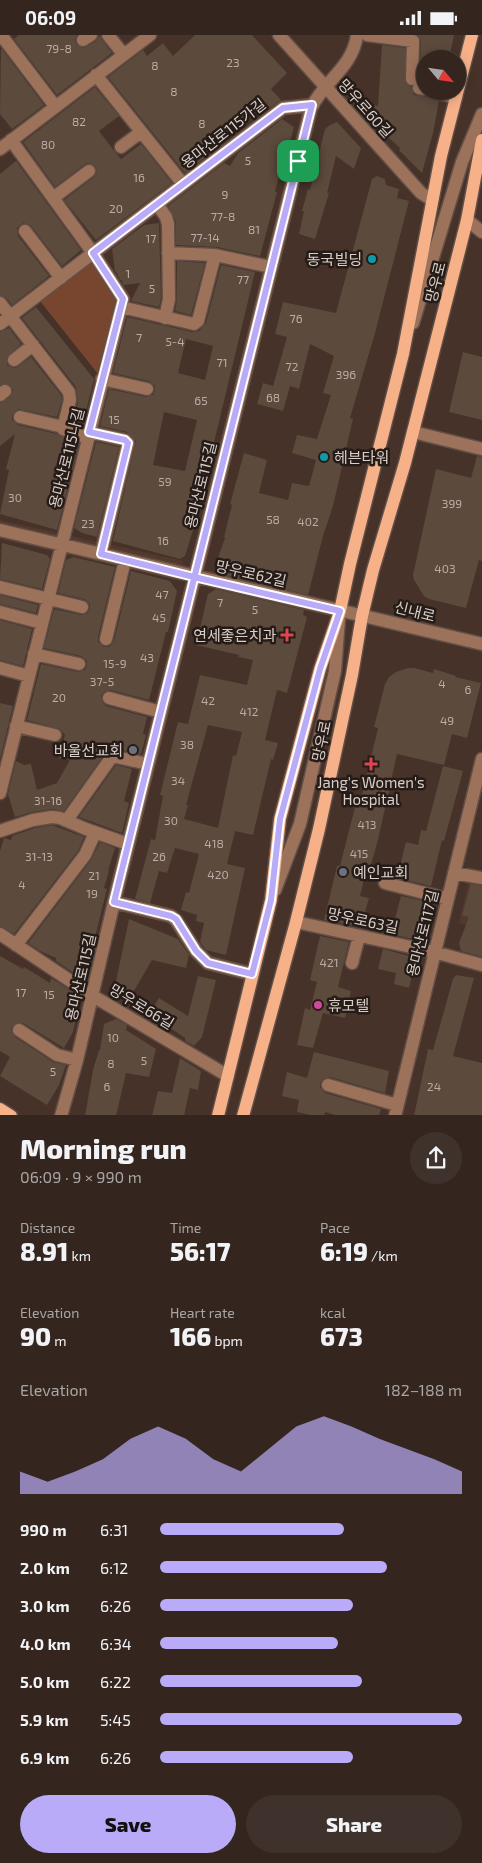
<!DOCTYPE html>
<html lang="en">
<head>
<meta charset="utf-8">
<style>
	:root { --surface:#34261f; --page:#3f322c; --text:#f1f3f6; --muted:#a9a5a4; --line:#4e433d; --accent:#b9abf7 }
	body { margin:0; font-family:"Exo 2","Noto Sans KR",sans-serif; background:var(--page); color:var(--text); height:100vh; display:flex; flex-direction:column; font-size:19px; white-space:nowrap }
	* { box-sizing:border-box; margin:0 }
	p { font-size:16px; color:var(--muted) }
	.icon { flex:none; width:28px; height:28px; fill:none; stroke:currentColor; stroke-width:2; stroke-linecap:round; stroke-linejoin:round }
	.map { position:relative; height:1080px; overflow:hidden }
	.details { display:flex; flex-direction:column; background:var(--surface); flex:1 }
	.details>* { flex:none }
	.needle { width:32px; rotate:119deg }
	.fabs { position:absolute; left:416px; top:15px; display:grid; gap:10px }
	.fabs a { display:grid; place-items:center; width:50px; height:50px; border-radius:50%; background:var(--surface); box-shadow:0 2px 12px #0003,0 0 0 1px var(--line); font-size:25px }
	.pin { position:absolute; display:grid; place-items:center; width:42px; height:42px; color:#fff; margin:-21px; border-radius:10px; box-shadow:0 2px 8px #0006 }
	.round { display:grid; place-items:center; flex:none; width:52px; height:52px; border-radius:26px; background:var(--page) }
	.head { display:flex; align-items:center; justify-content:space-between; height:85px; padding:0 20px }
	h1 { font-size:28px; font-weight:800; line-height:38px }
	.stats { display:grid; grid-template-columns:repeat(3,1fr); gap:8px; height:85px; padding:5px 20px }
	.stats div { display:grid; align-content:center }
	.stats b { font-size:25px; font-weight:800 }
	.stats small { font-size:14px; font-weight:400 }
	.stats p { font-size:14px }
	.chart { height:140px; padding:10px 20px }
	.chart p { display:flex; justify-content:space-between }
	.chart svg { width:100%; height:90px; margin-top:5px; fill:var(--accent); opacity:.7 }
	.cta { display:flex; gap:10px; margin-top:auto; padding:10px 20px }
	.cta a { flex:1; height:58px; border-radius:30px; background:var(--accent); color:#111; font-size:20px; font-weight:800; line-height:58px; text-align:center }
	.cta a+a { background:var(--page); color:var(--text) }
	ul { padding:0 20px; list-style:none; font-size:16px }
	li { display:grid; grid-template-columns:80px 60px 1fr; align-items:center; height:38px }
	li i { height:12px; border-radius:6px; background:var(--accent) }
	.status { display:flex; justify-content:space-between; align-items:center; height:35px; padding:0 25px; background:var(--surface); direction:ltr }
	.status svg { height:14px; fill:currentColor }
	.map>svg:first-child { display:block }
	.built { fill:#53392c }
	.green { fill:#78462e }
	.building { fill:#5c4a3c; fill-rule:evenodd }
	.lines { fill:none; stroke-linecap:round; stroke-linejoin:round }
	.minor-casing { stroke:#614e46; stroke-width:15 }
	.major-casing { stroke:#614e46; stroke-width:15 }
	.minor { stroke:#9d725b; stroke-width:12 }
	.major { stroke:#f7b189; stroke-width:12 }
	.route-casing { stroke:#fff; stroke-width:10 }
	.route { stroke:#b9abf7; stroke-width:6 }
	.culture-dot { fill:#0f9aa8; stroke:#251c18; stroke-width:2 }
	.health-dot { fill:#e0444e; stroke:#251c18; stroke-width:2 }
	.worship-dot { fill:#6b7280; stroke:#251c18; stroke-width:2 }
	.hotel-dot { fill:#d1479c; stroke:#251c18; stroke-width:2 }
	.labels { text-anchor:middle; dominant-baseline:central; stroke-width:5; stroke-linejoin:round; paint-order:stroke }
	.number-label { font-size:12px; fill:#bbada6 }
	.street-label { font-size:15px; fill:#dbcec9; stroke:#251c18 }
	.poi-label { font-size:15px; fill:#dbcec9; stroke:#251c18; text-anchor:end }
</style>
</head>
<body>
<div class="status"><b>06:09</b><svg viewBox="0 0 49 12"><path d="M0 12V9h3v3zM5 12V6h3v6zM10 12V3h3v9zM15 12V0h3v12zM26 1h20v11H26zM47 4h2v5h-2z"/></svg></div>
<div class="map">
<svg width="482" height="1081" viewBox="0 0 482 1081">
	<rect width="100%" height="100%" fill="#463229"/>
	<path class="built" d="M0 485 183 526 181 546 0 504Z
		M469 845 482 848V895L459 888Z"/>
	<path class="green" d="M93 218 123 264 102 344 36 261Z"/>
	<path class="building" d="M19 0H77L75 5 76 9 83 13 95 7 100 0 102 5 112 18 57 60 14 4Z
		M195 0H252L287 38 271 54 281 65 260 80 268 67 204 118 208 120 185 138 108 42 143 15 147 21 163 8 173 21Z
		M418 0H454L449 24H425V46L420 45 421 6Z
		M382 10 405 13V48L411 52 414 60 427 62 439 66 433 98 422 138 399 115 400 113 374 89V70L378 71Z
		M1 13 44 70 12 94 0 79Z
		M95 52 119 81 99 96 115 117 121 124 141 109 172 148 96 205 64 165 94 142 97 136 95 131 89 128 85 129 55 152 23 107Z
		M282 84 294 92 284 129 282 128 275 157H277L260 221 217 212 176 210V187L168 171 224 128 230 131 238 118Z
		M337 87 361 113 354 134 336 121 327 158H329L315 204 299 199 304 176H302L308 154 310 155 325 94 330 90Z
		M16 126 81 215 62 231 31 191 24 188 20 190 17 193 18 201 49 241 12 270 6 263 0 260V139Z
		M377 141 385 144 386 150 399 154 397 163 409 166 375 298 350 383 353 384 333 471 323 501 308 560 220 539 215 531 225 503 224 502 232 470 230 469 244 418 267 425 259 458 288 465 292 448 309 451 316 425 292 418 297 400 317 404 331 360 323 358 334 321 310 309 299 354 290 351 283 376 257 369 263 348 273 351 287 302 275 299 283 267 336 278 372 144Z
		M159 188 161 263 159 272 131 266 140 248 123 250 122 245H120L117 238 115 236 112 214 144 190Z
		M177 226 205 228 191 280 175 276 177 264Z
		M221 230 255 237 193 495 185 521 180 524 113 506 136 406 127 397 100 391 109 354 146 362 153 360 155 356V351L149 346 113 338 127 282 192 297 199 296 206 288ZM186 304 213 311 205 345 178 338ZM164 377 197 385 185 436 153 430Z
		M36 272 94 344 82 392 73 389 78 367 76 352 22 283Z
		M9 293 21 309 7 322V330L11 332 16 333 31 322 61 360 62 365 57 382 18 374 12 380V385L18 390 57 399 79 408 57 495 0 479 9 435 6 434 15 399 0 411V368L10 362 13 355 8 349 0 350V297Z
		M463 317 482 322V385L449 377Z
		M96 407 119 412 97 502 82 498 74 493Z
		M477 421 482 422V526L479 525 466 573 429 564 424 561 414 545 413 540 436 434 471 443Z
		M2 508 47 520 50 524 42 554 0 544Z
		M73 522 115 532 98 602V607L104 612H109L114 606 131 536 170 546 177 556 168 597H166L149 665 111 655 104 657 101 661 103 668 106 671 147 682 143 699 146 700 141 719 117 714 109 715 105 718 64 776 51 774 32 777 15 782 8 759 16 726 24 730 31 729 37 755 57 748 70 725 59 723 65 700 60 694 27 685 41 629 78 637 85 635 87 631V626L81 621 44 613 54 574 81 580 87 578 90 574V569L84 564 58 558 66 525Z
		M216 554 304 575 303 580 307 582 287 658 277 655 265 705 278 708 273 725 271 724 253 800 235 796 227 829 245 833 226 920 206 915 200 907 204 888 196 886 197 880 181 875 186 857 189 858 199 819 175 813 167 838 159 836 150 868 135 864 151 804 155 805 163 761 160 760 178 687 188 689 200 640 247 650 253 625 238 622 239 620 196 610 208 559ZM208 690 242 697 236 721 233 720 218 793 184 784 188 770H186Z
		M0 560 38 570 36 578 0 569Z
		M0 585 32 594 23 631 0 625Z
		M408 633H414L433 638 434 634 456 641 455 642 481 648 467 703 452 699 444 730 397 719 378 805 369 837 366 836 360 861 369 863 361 892 324 885 337 831H340L355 772 359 773 378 693 374 692 385 649 389 642 396 637Z
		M0 668 13 671 0 724Z
		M116 730 132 734 124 766 129 768 122 798 79 782Z
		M443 731 463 736 444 806 442 805 431 851 397 843 406 807 418 810 421 795 426 796Z
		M52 790 84 802 78 816 14 899 0 891V816L4 803 11 805 12 801 35 793Z
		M100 807 115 813 108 836H109L104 853 107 854 94 906 96 907 89 939 78 941 56 926V923L40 916 28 908 91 825Z
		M471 849 482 851V922L461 916 459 908 469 882 462 880Z
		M401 861 428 867 420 903 417 905 391 899Z
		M129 884 178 904 189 920 186 933 152 925 128 966 115 951Z
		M320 901 349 907 338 952 351 956 345 983 323 978 313 1013 297 1010 305 973 310 975 317 947 310 945Z
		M383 914 416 923 409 953 394 949 396 938 378 934Z
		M0 921 23 934 24 932 50 948 51 943 78 960 79 970 73 997 64 1013 23 988H16L11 994 15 1002 53 1027 66 1030 59 1050 47 1070 0 1041 10 1022 0 1016Z
		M456 940 474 943 453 1021 482 1028V1081H414L428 1014 433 1015 453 944Z
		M198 941 216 945 202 1002 194 1011 185 1006V1003L149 979 159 963 188 981Z
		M116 984 127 990 126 995 156 1014 149 1042 126 1038 116 1081H85L93 1035 99 1015H100L104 989Z
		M314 1017 389 1036 385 1058 330 1042 323 1044 320 1048V1052L325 1058 381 1074 379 1081H338L325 1077 324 1081H315L297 1077 299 1065 282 1061 287 1037 307 1043Z
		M180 1023 201 1036 198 1055 190 1053 184 1081H152L158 1056 172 1058Z"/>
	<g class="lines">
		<g class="minor-casing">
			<path id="minor" d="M1 0 55 71
				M108 0 124 20
				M279 0 421 158 432 165
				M367 0 413 6 412 44
				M83 5 91 0
				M96 40 183 149
				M419 53 425 54
				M433 56 456 63
				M121 112 141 97
				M0 114 150 0
				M53 163 89 136
				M157 169 166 182 168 189 169 264 165 283
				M467 185 482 197
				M25 196 61 243
				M168 218 215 220 271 232
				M0 268 69 357 70 365 63 394 88 403
				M121 272 194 289 198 286 215 220
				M413 288 462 127 482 79
				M0 289 283 73 313 70
				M14 325 33 310
				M102 344 147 354
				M0 360 5 356
				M20 382 63 392
				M89 397 125 405 128 408 101 519
				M413 397 482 414
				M0 495 482 609
				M0 552 82 572
				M0 577 42 588
				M106 604 125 525
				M34 619 79 629
				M0 633 29 641
				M109 663 161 677
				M16 691 55 700
				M0 758 123 264 93 218 11 105
				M67 785 111 723 116 722 148 729
				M0 796 33 785 52 782 60 783 86 794 128 809
				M454 838 482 843
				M385 848 448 864
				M275 855 300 789 335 636 339 584
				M114 867 171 881 176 885 196 916 208 928 252 939
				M296 887 434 917 482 930
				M0 899 93 961 228 1041
				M16 910 85 820 95 798
				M352 928 359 901
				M19 995 57 1020 77 1025
				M328 1050 397 1070
				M61 1081 77 1025 114 867 311 73C324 46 353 32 357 0
				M395 1081 482 724"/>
		</g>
		<g class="major-casing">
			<path id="major" d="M0 1074 11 1081
				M218 1081 271 865 280 784 320 634 340 576 350 529 403 319 441 121 472 0
				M243 1081 296 887 319 794 352 640 362 581 373 535 405 428 467 185 482 105"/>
		</g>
		<use href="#minor" class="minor"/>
		<use href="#major" class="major"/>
	</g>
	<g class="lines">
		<g class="route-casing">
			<path id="route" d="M298 126C235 373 175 620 114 867L171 881 176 884 196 916 208 928 252 939 271 865 280 784 320 634 340 576 194 542 186 540 101 519 128 408 125 405 89 397 123 264 93 218 283 73 312 70 298 126"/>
		</g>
		<use href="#route" class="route"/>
	</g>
	<g class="culture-dot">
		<circle cx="372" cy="224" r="5"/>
		<circle cx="324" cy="422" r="5"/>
	</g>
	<g class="health-dot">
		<path d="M284.5 592.5h5v5h5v5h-5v5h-5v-5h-5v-5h5z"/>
		<path d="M368.5 721.5h5v5h5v5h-5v5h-5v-5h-5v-5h5z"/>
	</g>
	<g class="worship-dot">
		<circle cx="133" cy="715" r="5"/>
		<circle cx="343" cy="837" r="5"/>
	</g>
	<circle class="hotel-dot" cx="318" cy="970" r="5"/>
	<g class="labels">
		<g class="number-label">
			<text x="59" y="13">79-8</text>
			<text x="233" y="27">23</text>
			<text x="155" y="30">8</text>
			<text x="174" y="56">8</text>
			<text x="79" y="86">82</text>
			<text x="202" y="88">8</text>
			<text x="48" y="109">80</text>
			<text x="248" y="125">5</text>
			<text x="139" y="142">16</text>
			<text x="225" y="159">9</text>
			<text x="116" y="173">20</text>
			<text x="223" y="181">77-8</text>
			<text x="254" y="194">81</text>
			<text x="205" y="202">77-14</text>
			<text x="151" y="203">17</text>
			<text x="128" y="238">1</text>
			<text x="243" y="244">77</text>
			<text x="152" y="253">5</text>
			<text x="296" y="283">76</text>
			<text x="139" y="302">7</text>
			<text x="175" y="306">5-4</text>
			<text x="222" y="327">71</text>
			<text x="292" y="331">72</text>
			<text x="346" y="339">396</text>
			<text x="273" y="362">68</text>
			<text x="201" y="365">65</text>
			<text x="114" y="384">15</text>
			<text x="165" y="446">59</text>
			<text x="15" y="462">30</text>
			<text x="452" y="468">399</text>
			<text x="273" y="484">58</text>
			<text x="308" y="486">402</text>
			<text x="88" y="488">23</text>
			<text x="163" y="505">16</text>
			<text x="445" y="533">403</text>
			<text x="162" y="559">47</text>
			<text x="220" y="567">7</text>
			<text x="255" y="574">5</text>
			<text x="159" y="582">45</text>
			<text x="147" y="622">43</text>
			<text x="115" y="628">15-9</text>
			<text x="102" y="646">37-5</text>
			<text x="442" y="648">4</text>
			<text x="468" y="654">6</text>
			<text x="59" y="662">20</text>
			<text x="208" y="665">42</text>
			<text x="249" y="676">412</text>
			<text x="447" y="685">49</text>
			<text x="187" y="709">38</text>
			<text x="178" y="745">34</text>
			<text x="48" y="765">31-16</text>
			<text x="171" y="785">30</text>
			<text x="367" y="789">413</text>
			<text x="214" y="808">418</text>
			<text x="359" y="818">415</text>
			<text x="39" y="821">31-13</text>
			<text x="159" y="821">26</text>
			<text x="218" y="839">420</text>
			<text x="94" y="840">21</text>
			<text x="22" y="849">4</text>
			<text x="92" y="858">19</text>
			<text x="329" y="927">421</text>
			<text x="21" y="957">17</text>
			<text x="49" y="959">15</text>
			<text x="113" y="1002">10</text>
			<text x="144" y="1025">5</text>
			<text x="111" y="1028">8</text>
			<text x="53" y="1036">5</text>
			<text x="107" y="1051">6</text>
			<text x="434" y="1051">24</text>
		</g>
		<g class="street-label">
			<text transform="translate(366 73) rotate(48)">망우로60길</text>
			<text transform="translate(223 98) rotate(-38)">용마산로115가길</text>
			<text transform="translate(435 247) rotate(-76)">망우로</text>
			<text transform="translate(66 423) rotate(-76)">용마산로115나길</text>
			<text transform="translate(200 450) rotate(-76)">용마산로115길</text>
			<text transform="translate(251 538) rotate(13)">망우로62길</text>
			<text transform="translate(415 576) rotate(14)">신내로</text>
			<text transform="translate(321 706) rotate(-78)">망우로</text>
			<text transform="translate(363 885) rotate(12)">망우로63길</text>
			<text transform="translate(422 898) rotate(-76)">용마산로117길</text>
			<text transform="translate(80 942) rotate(-77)">용마산로115길</text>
			<text transform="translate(142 971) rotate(31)">망우로66길</text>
		</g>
		<g class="poi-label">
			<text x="362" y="224">동국빌딩</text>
			<text x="334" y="422" text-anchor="start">헤븐타워</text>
			<text x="276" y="600">연세좋은치과</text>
			<text x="123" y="715">바울선교회</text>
			<text x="371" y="747" text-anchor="middle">Jang's Women's<tspan x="371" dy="17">Hospital</tspan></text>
			<text x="353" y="837" text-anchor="start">예인교회</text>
			<text x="328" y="970" text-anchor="start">휴모텔</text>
		</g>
	</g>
</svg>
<div class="fabs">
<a><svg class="needle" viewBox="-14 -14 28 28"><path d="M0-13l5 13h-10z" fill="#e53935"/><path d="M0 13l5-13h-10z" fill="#a9a5a4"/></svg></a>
</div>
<div class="pin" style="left:298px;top:126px;background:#1e9e55"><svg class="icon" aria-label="arrive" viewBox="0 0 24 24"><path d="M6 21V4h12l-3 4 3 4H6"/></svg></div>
</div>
<section class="details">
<div class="head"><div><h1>Morning run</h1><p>06:09 · 9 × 990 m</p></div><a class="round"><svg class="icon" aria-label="share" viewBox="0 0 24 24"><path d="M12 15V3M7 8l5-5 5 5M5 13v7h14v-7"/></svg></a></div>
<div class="stats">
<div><p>Distance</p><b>8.91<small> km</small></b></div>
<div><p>Time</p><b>56:17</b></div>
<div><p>Pace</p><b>6:19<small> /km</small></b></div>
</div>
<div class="stats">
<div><p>Elevation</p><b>90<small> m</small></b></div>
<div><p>Heart rate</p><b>166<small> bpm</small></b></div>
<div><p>kcal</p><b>673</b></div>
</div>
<div class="chart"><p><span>Elevation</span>182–188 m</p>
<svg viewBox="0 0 160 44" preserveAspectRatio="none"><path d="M0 44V33L10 38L20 33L30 27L40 17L50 11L60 17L70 27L80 33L90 22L100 11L110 6L120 11L130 17L140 22L150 27L160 33V44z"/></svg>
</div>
<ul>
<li><b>990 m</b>6:31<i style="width:61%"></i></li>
<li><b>2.0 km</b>6:12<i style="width:75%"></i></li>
<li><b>3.0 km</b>6:26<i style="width:64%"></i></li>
<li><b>4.0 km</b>6:34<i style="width:59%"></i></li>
<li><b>5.0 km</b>6:22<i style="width:67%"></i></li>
<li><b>5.9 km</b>5:45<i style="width:100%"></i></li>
<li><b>6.9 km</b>6:26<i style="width:64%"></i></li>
</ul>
<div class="cta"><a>Save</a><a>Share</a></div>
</section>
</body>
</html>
